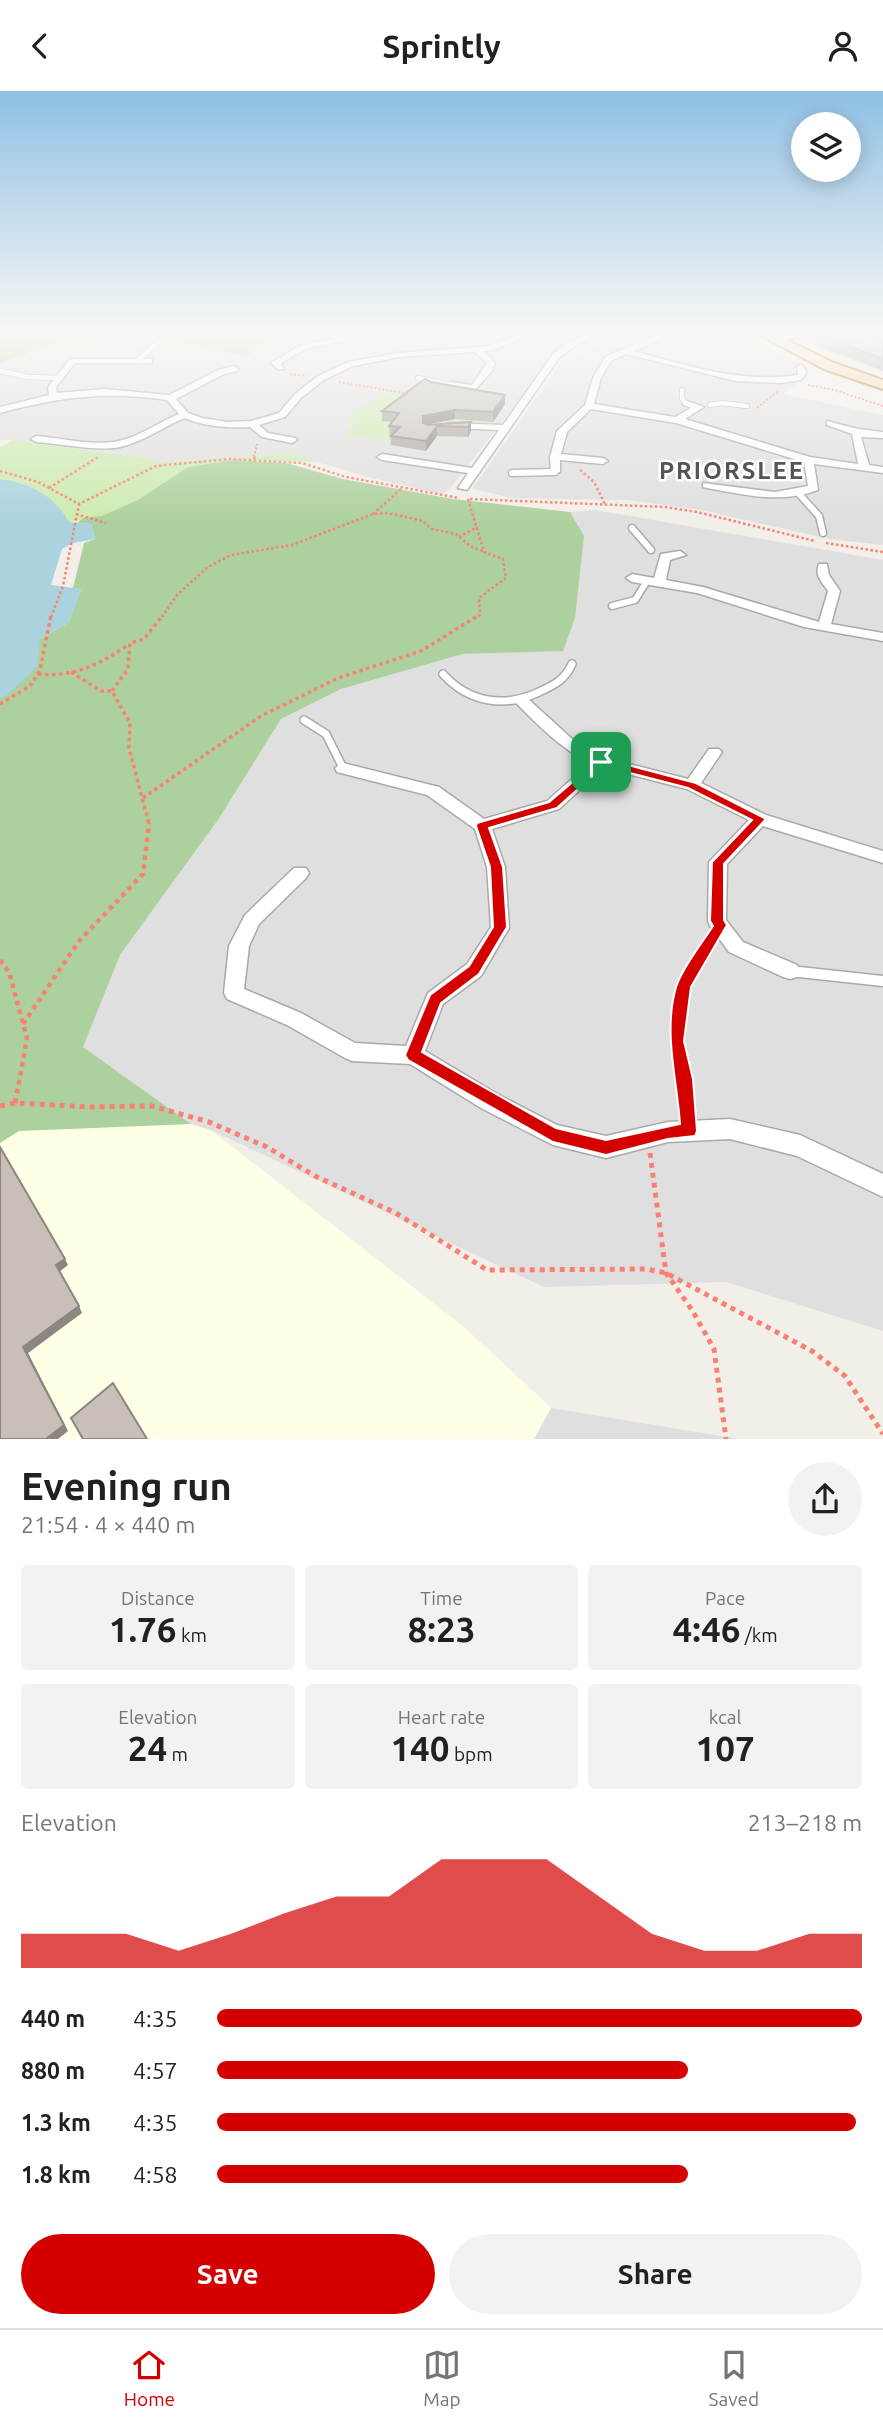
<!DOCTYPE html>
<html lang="en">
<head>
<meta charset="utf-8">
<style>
	:root { --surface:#fff; --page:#f2f2f2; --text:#202124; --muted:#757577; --line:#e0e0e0; --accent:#d40000 }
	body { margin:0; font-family:Ubuntu,sans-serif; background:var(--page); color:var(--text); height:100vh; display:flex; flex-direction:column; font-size:26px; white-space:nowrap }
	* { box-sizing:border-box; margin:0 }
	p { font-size:23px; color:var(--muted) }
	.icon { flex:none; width:38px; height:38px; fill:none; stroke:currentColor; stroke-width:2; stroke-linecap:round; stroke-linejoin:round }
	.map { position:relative; height:1348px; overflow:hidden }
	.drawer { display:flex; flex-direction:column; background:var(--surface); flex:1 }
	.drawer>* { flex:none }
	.fabs { position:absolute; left:791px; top:21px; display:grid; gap:14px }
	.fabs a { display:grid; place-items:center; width:70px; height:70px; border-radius:50%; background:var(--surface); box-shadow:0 4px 18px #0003; font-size:35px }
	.pin { position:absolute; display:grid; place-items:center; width:60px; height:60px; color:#fff; margin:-30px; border-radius:14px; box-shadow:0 4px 10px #0006 }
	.round { display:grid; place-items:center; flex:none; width:74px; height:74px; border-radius:37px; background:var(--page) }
	.head { display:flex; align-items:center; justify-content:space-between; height:119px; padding:0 21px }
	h1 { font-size:38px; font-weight:600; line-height:52px }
	.stats { display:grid; grid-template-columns:repeat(3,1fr); gap:10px; height:119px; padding:7px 21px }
	.stats div { display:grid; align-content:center; border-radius:7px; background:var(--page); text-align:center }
	.stats b { font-size:35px; font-weight:600 }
	.stats small { font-size:19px; font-weight:400 }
	.stats p { font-size:19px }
	.chart { height:196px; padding:14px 21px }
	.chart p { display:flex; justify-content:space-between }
	.chart svg { width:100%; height:126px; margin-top:7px; fill:var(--accent); opacity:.7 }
	.action { display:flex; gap:14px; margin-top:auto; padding:14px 21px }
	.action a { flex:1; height:80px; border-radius:42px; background:var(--accent); color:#fff; font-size:28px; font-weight:600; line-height:80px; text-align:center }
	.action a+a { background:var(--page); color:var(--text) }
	ul { padding:0 21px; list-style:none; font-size:23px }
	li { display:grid; grid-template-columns:112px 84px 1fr; align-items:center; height:52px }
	li i { height:18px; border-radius:9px; background:var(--accent) }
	header { display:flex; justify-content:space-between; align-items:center; height:91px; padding:0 21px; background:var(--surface); font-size:32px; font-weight:600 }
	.tab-bar { display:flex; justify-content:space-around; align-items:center; height:98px; border-top:2px solid var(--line); background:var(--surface); font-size:19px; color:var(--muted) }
	.tab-bar a { display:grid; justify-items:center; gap:4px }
	.tab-bar .active { color:var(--accent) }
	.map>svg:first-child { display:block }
	.residential { fill:#e0dfdf }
	.education { fill:#ffffe5 }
	.grass { fill:#cdebb0 }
	.forest { fill:#add19e }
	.water { fill:#aad3df }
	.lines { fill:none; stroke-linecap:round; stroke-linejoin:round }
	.service-far3-casing { stroke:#a9a9a9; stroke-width:6 }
	.service-far2-casing { stroke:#a9a9a9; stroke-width:9 }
	.service-far1-casing { stroke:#a9a9a9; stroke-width:10 }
	.service-casing { stroke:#a9a9a9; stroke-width:13 }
	.minor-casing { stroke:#a9a9a9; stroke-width:3 }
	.primary-casing { stroke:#a06b00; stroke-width:4 }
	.path-far4 { stroke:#fa8072; stroke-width:2; stroke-dasharray:2 2; stroke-linecap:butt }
	.path-far3 { stroke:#fa8072; stroke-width:2.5; stroke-dasharray:2.5 2.5; stroke-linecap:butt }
	.path-far2 { stroke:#fa8072; stroke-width:3.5; stroke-dasharray:3.5 3.5; stroke-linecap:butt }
	.path-far1 { stroke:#fa8072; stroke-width:4.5; stroke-dasharray:4.5 4.5; stroke-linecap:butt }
	.path { stroke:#fa8072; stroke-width:5; stroke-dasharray:5 5; stroke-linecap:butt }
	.service-far3 { stroke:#fff; stroke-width:4.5 }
	.service-far2 { stroke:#fff; stroke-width:6 }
	.service-far1 { stroke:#fff; stroke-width:7 }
	.service { stroke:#fff; stroke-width:10 }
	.minor { fill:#fff; fill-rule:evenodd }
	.primary { fill:#fcd6a4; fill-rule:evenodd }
	.wall { fill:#aba49e }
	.shaded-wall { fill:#8b8681 }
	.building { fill:#c7bfb8; stroke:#8b8681; stroke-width:2 }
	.route { fill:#d40000; stroke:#fff; stroke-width:2; fill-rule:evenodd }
	.labels { text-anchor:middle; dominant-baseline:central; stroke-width:5; stroke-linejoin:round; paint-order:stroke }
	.far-district-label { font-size:24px; font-weight:bold; letter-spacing:2px; fill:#555; stroke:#fff }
</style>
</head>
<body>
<header><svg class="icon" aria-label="back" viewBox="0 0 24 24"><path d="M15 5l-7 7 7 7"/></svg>Sprintly<svg class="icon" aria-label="person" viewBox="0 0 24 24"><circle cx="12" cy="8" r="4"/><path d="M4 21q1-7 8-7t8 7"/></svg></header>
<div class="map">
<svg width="883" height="1348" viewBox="0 0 883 1348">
	<rect width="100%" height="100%" fill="#f2efe9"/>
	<path class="residential" d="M280 241H591L548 266 510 321 449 399 441 403 368 386 290 363 150 372 155 369 13 349H0V272L56 252 144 243 246 265Z
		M619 241H738L803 274 796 294 783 303 883 324V454L829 448 702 419 627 409 512 407 472 398 560 273Z
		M787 241H883V283L812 255Z
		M595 419 883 469V1240L726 1191 544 1196 213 1040 191 1033 83 956 120 864 218 729 281 628 341 598 463 563 563 560 584 446 570 421Z
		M551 1317 739 1348H534Z"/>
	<path class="education" d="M191 1033 212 1040 464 1236 551 1317 534 1348H0V1052L19 1040Z"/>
	<path class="grass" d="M386 300 489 317 476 331H449L454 323 402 331 395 345V350L345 344 358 330 345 329Z
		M13 349 156 369 152 372 290 363 318 371 232 369 188 376 138 409 101 425 69 431C56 405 28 392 0 388V356Z"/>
	<path class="forest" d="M0 241H280L282 242 246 265 144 243 56 252 0 272Z
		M232 369 286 372 343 388 453 408 570 421 584 445 575 527 563 560 463 563 341 598 281 628 218 729 120 864 83 956 191 1033 19 1040 0 1052V605L40 548 69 531 81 498 73 497 84 452 95 448 91 433 77 432 83 427 101 425 138 409 188 376Z"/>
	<path class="water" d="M0 388C29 392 55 404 69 431L91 433 95 448 73 452 62 458 51 494 82 498 69 531 40 548 37 576 7 604 0 607Z"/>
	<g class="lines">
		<g class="service-far3-casing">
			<path id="service-far3" d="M137 270 159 250
				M0 280 28 286 60 287
				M418 287 451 294
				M682 299V308L687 313
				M710 314 722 312 747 315"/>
		</g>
		<g class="service-far2-casing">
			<path id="service-far2" d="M512 382 555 381
				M800 404 819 425 823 442
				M632 437 651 459
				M612 515 635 509 647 490"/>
		</g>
		<g class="service-far1-casing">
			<path id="service-far1" d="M443 583C469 612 505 617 539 601 554 594 565 589 572 573
				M304 629 326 643 343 677"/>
		</g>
		<g class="service-casing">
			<path id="service" d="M790 880 883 890"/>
		</g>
		<g class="minor-casing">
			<path id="minor" d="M328 241H337L345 250 308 257 281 272 284 278H278L271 272 303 253 335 248Z
				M526 241H538L494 259 484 260 495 272 492 280 474 300 447 294 451 291 472 294 487 272 475 261 399 266 353 275 324 289 301 307 285 326 259 334 268 342 295 347 297 349 292 352 262 346 250 336C227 337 206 336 185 327 162 336 139 354 114 357 89 359 61 353 36 351L31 348 36 345C60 347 89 354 113 351 134 349 159 331 179 323L167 309C106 300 59 306 0 322V316L49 304 48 296 70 268H152V272H75L56 296 57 302 105 298 169 304 218 279 234 275 238 278 237 280 224 283 176 308 188 322 202 327 227 331 251 330 279 322 295 303 318 285 348 271 399 262 490 255Z
				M591 241H602L572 257 559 267 467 399 458 397 468 382 382 369 377 366 382 363 472 377 499 339 451 337 448 336V332L503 334 553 263 566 253Z
				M658 241H666L662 248 633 260C687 274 741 293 798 284L797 276 801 273 807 281 801 289 781 292 736 290 626 263 611 270 601 287 594 313 675 326 691 317 682 313 687 310 704 316 685 328 810 366 858 373 852 343 827 334V330L858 338 883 341V347L861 346 869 374 883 376V382L814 373 818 399C780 413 745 404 707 397L703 396V392L775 401 808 395 804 371 676 332 591 318 567 341 561 363 603 367 608 370 603 373 560 369V381L551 383 550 366 557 340 585 314 593 287 605 266 656 244Z
				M807 241H827L773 251 769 249Z
				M680 460 686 464 670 469 666 489 703 496 819 531 828 500C822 491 814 484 819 473H827L829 484 840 500 831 533 883 542V550L804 536 697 502 632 491 626 487 632 483 654 487 661 463Z
				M521 605 526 606 581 656 606 667 688 688 709 658H719L722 661 701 692 766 724 883 760V772L763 735 727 773 726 829 743 851 797 874 800 880 797 886 790 888 783 886 729 861 710 835 708 830 709 771 749 729 687 698 604 677 559 718 492 738 505 776 509 837 481 885 443 913 425 960 497 1003 557 1034 606 1045 668 1031 730 1028 800 1044 883 1083V1106L797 1065 730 1048 668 1051 606 1067 553 1054 481 1017 410 973 352 970 345 967 287 934 227 908 224 902 229 855 245 824 294 777H306L309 782 306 787 259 833 249 855 244 898 301 922 355 952 406 955 428 902 467 873 491 836 487 776 475 738 427 704 337 681 335 677 343 672 439 696 484 728 547 710 590 672C560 657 539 635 516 612L514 609 516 606Z"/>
		</g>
		<g class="primary-casing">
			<path id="primary" d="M754 241H771L834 272 883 289V298L824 278Z"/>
		</g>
		<path class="path-far4" d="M280 241 301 243
			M0 258 47 252 74 241
			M290 283 307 285
			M339 291 410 303
			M808 294 835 299 883 315
			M757 317 778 300
			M254 366 257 353"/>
		<path class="path-far3" d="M254 368 255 364
			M580 379 594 391 605 413
			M0 380 38 391 79 413 156 375 229 368 302 372 346 386 459 407
			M49 397 98 366
			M468 408 484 461 503 468 506 487 479 507 480 524 477 526
			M470 408 665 416 697 421 815 450
			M76 423 106 432
			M373 423 402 397
			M459 446 477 436
			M826 452 883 461
			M51 526 63 495 79 413
			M162 526 177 504 208 476 231 464 292 454 373 423 388 422 423 430 432 438 456 443 470 455 484 461"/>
		<path class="path-far2" d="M71 581 101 600H112L130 632 129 657 149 733
			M38 583C73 587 101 573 129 553
			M112 600 128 578 130 552 144 548 163 524
			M0 613 30 595 40 579 51 524
			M143 707 261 625 338 587 421 560 479 524"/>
		<path class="path-far1" d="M0 869 9 881 27 947 17 1002
			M23 933 79 850 143 783 149 732
			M686 1002C685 985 680 969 678 952 672 913 693 880 711 848"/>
		<path class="path" d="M686 1000 688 1024
			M15 1012 17 1000
			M0 1015 15 1012 91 1016 152 1015 209 1031 267 1056 315 1085 396 1122 487 1179 646 1178 666 1182 812 1260 845 1285 883 1343
			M650 1062 666 1182 692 1219 714 1258 726 1348"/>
		<use href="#service-far3" class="service-far3"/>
		<use href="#service-far2" class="service-far2"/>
		<use href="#service-far1" class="service-far1"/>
		<use href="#service" class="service"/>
		<use href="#minor" class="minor"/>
		<use href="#primary" class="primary"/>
	</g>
	<path class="wall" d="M872 241H883V280L815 253 818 243 879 251 871 245Z
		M431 291 505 313 493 331 455 328 427 334 471 331V340L468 346 437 345 426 360 391 354 389 335 392 331 382 330V320Z"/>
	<path class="shaded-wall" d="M505 304V313L493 331V321Z
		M455 319V328L423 334V325Z
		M471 331V340L468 346V336Z
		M437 335V345L426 360V350Z
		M65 1168 68 1174 59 1181 56 1174Z
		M79 1215 82 1222 28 1262 68 1340 58 1348H46L23 1256Z"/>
	<path class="building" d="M836 241H860L883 253V268L818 243Z
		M425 288 431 291 505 304 493 321 455 319 423 325V332L427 334 471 331 468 336 437 335 426 350 391 345 400 336 389 335 399 322 382 320Z
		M0 1056 65 1168 56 1174 79 1215 23 1256 64 1334 46 1348H0Z
		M113 1292 147 1348H83L71 1327Z"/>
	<linearGradient id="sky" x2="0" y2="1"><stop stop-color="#8fc0e4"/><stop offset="0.56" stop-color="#f9f8f5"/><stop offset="1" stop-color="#f9f8f5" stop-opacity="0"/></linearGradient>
	<rect width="883" height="430" fill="url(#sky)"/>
	<path class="route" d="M601 667 696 692 766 728 724 773V829L727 834 691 896 684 950 693 988 697 1040 695 1045 668 1048 606 1064 553 1051 408 969 405 964 430 904 469 875 493 836 490 776 476 735 477 732 549 711ZM603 675 688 697 752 729 712 771 710 830 713 835C702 852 682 877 676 896 663 941 677 988 680 1033L606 1049 556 1037 422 961 441 912 479 883 507 836 503 776 489 737 557 717Z"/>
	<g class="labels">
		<g class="far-district-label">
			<text x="732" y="379">PRIORSLEE</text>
		</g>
	</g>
</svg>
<div class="fabs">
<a><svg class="icon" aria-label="layers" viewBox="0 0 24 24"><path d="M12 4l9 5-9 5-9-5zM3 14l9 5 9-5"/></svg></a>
</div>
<div class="pin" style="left:601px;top:671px;background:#1e9e55"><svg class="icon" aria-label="arrive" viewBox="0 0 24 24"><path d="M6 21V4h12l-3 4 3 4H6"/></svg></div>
</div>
<section class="drawer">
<div class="head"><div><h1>Evening run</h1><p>21:54 · 4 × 440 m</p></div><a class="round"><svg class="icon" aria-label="share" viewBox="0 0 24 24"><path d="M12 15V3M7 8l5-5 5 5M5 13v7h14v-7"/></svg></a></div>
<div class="stats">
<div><p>Distance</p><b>1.76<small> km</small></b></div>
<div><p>Time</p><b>8:23</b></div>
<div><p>Pace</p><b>4:46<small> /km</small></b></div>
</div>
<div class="stats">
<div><p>Elevation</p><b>24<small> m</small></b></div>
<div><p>Heart rate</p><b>140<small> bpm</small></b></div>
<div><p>kcal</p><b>107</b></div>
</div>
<div class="chart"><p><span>Elevation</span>213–218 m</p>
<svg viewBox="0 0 160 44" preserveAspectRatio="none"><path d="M0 44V32L10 32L20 32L30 38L40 32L50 25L60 19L70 19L80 6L90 6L100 6L110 19L120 32L130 38L140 38L150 32L160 32V44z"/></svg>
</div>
<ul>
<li><b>440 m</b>4:35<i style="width:100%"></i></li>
<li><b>880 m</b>4:57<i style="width:73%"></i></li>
<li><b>1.3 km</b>4:35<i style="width:99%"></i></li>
<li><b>1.8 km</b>4:58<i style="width:73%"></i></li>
</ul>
<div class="action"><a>Save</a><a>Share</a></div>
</section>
<nav class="tab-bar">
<a class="active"><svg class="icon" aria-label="home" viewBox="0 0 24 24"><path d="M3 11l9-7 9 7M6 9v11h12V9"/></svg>Home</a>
<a><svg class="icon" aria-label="map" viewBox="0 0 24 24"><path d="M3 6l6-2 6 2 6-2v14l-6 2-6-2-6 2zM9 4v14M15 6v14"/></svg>Map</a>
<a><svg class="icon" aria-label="saved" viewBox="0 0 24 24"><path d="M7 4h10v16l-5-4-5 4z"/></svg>Saved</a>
</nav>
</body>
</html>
